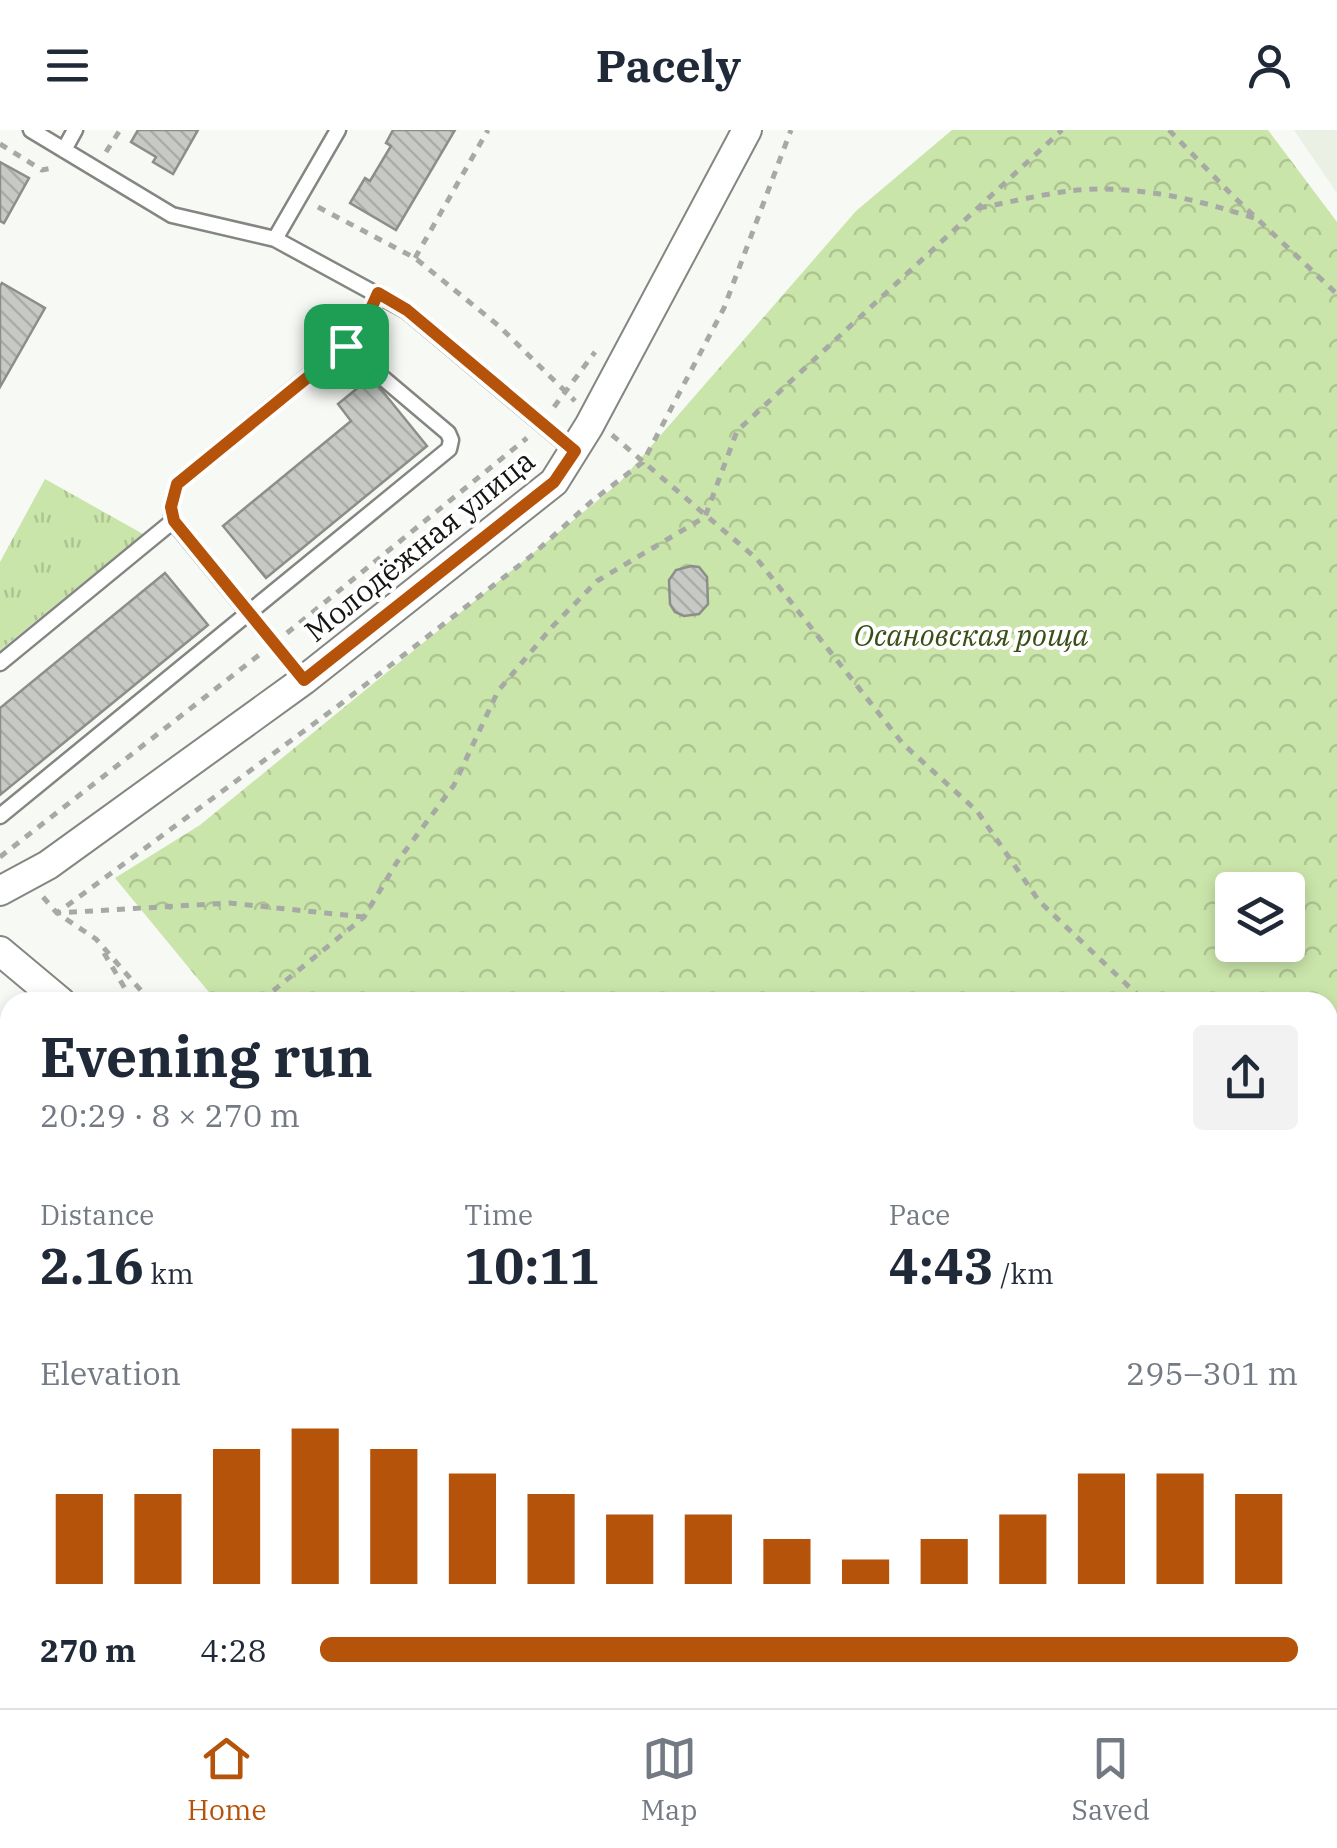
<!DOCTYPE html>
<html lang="en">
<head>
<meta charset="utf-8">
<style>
	:root { --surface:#fff; --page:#f2f2f3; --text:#1f2937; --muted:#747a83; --line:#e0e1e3; --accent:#b45309 }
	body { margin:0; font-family:"IBM Plex Serif",serif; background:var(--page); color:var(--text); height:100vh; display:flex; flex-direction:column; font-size:38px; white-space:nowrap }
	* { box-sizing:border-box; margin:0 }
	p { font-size:32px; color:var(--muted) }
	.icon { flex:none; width:55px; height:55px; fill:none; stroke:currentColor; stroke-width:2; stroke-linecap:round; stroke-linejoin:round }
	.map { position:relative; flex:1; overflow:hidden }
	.panel { position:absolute; left:0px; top:862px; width:1338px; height:718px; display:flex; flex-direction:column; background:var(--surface); border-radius:30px 30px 0 0; box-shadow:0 5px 15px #0003 }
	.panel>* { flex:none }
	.fabs { position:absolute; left:1215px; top:742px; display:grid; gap:20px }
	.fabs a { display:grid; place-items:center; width:90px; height:90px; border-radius:10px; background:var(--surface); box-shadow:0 5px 15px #0003; font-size:50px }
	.pin { position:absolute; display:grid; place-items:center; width:85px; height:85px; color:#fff; margin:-42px; border-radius:20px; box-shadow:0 5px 15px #0006 }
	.round { display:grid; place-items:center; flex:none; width:105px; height:105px; border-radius:10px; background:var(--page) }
	.overview { display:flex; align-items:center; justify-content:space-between; height:170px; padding:0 40px }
	h1 { font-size:55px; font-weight:700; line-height:75px }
	.figures { display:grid; grid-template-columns:repeat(3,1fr); gap:15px; height:170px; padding:10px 40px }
	.figures div { display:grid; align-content:center }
	.figures b { font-size:50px; font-weight:700 }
	.figures small { font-size:28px; font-weight:400 }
	.figures p { font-size:28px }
	.chart { height:280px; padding:20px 40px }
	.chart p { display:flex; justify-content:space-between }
	.chart svg { width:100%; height:180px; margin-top:10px; stroke:var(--accent); stroke-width:6 }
	ul { padding:0 40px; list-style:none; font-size:32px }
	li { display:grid; grid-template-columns:160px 120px 1fr; align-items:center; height:75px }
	li i { height:25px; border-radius:12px; background:var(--accent) }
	header { display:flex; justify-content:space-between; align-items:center; height:130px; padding:0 40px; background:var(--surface); font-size:45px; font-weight:700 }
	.dock { display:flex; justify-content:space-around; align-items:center; height:140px; border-top:2px solid var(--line); background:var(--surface); font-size:28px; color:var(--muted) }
	.dock a { display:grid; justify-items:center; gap:5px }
	.dock .active { color:var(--accent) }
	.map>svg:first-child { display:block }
	.built { fill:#eaf0e3 }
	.forest { fill:url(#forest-crowns); fill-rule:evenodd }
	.park { fill:url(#park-tufts) }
	.building { fill:url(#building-back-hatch); stroke:#8c8e89; stroke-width:2.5 }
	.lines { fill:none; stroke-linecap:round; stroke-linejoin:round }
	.service-casing { stroke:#848681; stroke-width:19 }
	.minor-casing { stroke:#848681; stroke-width:32 }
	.path { stroke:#a7a9a5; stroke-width:5; stroke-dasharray:8 8; stroke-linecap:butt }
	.service { stroke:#fff; stroke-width:14 }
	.minor { stroke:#fff; stroke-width:28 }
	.route-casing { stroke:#fff; stroke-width:20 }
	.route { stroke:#b45309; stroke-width:12 }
	.labels { text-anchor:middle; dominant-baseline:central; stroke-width:8; stroke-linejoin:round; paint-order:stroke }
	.street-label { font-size:30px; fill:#151614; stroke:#fff }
	.park-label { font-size:30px; font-style:italic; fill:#394f17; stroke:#fff }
</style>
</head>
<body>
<header><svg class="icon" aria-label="menu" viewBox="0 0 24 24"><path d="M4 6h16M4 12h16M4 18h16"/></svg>Pacely<svg class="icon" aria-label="person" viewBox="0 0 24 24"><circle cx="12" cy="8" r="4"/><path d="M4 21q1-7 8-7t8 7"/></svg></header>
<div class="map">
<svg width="1337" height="1578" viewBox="0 0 1337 1578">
	<defs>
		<pattern id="forest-crowns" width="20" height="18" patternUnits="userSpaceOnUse" patternTransform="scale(2.5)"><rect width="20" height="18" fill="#cae5aa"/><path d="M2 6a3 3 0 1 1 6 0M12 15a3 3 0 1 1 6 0" fill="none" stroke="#adc491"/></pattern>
		<pattern id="park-tufts" width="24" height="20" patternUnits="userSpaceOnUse" patternTransform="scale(2.5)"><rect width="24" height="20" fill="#cae5aa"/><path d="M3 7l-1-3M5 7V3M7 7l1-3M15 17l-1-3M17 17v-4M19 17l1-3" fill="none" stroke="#adc491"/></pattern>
		<pattern id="building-back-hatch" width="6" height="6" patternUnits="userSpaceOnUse" patternTransform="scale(2.5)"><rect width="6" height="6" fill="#c6c9c4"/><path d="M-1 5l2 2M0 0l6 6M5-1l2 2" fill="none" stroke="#a9aca8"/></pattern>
	</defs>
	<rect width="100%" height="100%" fill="#f7f9f4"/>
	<path class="built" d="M1294 0H1337V63Z"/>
	<path class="forest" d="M952 0H1268L1337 92V1578H833L826 1570H1328V872H217L115 748 200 695 619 353 856 81ZM1232 760H1288V815H1232Z"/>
	<path class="park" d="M45 349 143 404 0 520V432Z
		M10 1472V1570H41L29 1578H0V1495Z"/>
	<path class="building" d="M138 0H198L173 44 153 32 156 27 131 12Z
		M393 0H455L396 100 350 73 365 48 370 51 391 16 386 13Z
		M0 32 29 48 4 93 0 91Z
		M2 153 45 178 0 257V156Z
		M371 247 427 316 266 448 223 396 351 291 338 274Z
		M691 436 699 437 707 447 708 474 699 484 684 486 675 482 670 474 669 450 676 440Z
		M165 443 208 495 0 665V578Z
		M10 1142V1210L0 1197V1149Z
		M347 1570H451L458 1578H354Z"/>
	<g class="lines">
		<g class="service-casing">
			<path id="service" d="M31 0 172 85 275 109 407 181 574 321
				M64 20 75 0
				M275 109 338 0
				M0 533 173 391
				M304 550 173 391 171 377 177 354 345 216 365 190 379 163
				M0 686 449 319 451 310 448 303 345 216
				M0 1266 10 1279
				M0 1404 10 1381
				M87 1570 93 1578
				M232 1570 243 1578
				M305 1570 312 1578
				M713 1570 720 1578
				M64 1578 76 1570
				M217 1578 218 1570"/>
		</g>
		<g class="minor-casing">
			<path id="minor" d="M0 761 48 735 304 550 554 352 589 296 747 0
				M0 821 61 872
				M618 1570 625 1578
				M659 1570 666 1578"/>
		</g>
		<path class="path" d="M1169 0 1235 68 1337 164
			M0 14 42 40 53 38
			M106 22 120 0
			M318 77 415 128 499 196 575 271
			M979 78C1017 71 1065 58 1103 59 1159 60 1205 72 1257 89
			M415 128 488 0
			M554 277 595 222
			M612 305 757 429 903 614 977 681 1039 771 1145 872
			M287 503 527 308
			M0 727 259 525
			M43 767 57 783 96 809 151 872
			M364 787 229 773 57 783 338 576 530 427 592 371 643 332 724 178 791 0
			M104 823 133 872
			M260 872 268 865
			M274 872 268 865 364 787 397 732 454 655 498 561 552 497 597 451 705 387 737 301 1062 0
			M1328 904 1337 905
			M0 967 10 976
			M1328 998 1337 990
			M0 1033 10 1044
			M0 1238 8 1248
			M0 1322 10 1335
			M1328 1395 1337 1401
			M333 1570 340 1578 347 1571
			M481 1570 488 1578
			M550 1570 557 1578
			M765 1570 772 1578"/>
		<use href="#service" class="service"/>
		<use href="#minor" class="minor"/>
	</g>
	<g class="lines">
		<g class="route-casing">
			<path id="route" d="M378 163 407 180 575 321 554 352 304 550 174 391 171 377 177 354 346 216 366 190Z"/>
		</g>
		<use href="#route" class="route"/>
	</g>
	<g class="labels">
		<g class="street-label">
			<text transform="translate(419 415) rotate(-39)">Молодёжная улица</text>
		</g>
		<g class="park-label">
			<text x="971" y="504">Осановская роща</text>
		</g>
	</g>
</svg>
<div class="fabs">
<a><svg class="icon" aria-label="layers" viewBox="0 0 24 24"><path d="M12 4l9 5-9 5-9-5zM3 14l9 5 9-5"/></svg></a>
</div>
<div class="pin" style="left:346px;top:216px;background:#1e9e55"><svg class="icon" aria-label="arrive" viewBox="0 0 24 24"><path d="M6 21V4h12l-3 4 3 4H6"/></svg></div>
<section class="panel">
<div class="overview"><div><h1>Evening run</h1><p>20:29 · 8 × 270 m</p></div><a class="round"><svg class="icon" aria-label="share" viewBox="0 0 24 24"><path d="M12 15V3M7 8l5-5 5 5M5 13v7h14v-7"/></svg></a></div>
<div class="figures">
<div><p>Distance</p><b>2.16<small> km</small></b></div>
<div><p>Time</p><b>10:11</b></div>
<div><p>Pace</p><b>4:43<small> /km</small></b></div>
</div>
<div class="chart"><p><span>Elevation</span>295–301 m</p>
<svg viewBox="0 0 160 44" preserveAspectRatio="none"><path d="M5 44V22M15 44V22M25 44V11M35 44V6M45 44V11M55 44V17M65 44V22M75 44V27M85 44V27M95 44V33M105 44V38M115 44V33M125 44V27M135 44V17M145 44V17M155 44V22"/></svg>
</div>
<ul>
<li><b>270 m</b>4:28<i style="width:100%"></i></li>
</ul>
</section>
</div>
<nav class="dock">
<a class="active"><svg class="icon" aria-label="home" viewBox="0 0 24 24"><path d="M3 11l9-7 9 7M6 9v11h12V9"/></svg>Home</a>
<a><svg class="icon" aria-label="map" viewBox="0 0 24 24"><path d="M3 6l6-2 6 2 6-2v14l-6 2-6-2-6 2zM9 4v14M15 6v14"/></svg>Map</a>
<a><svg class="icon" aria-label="saved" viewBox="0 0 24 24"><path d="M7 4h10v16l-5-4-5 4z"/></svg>Saved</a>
</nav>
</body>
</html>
